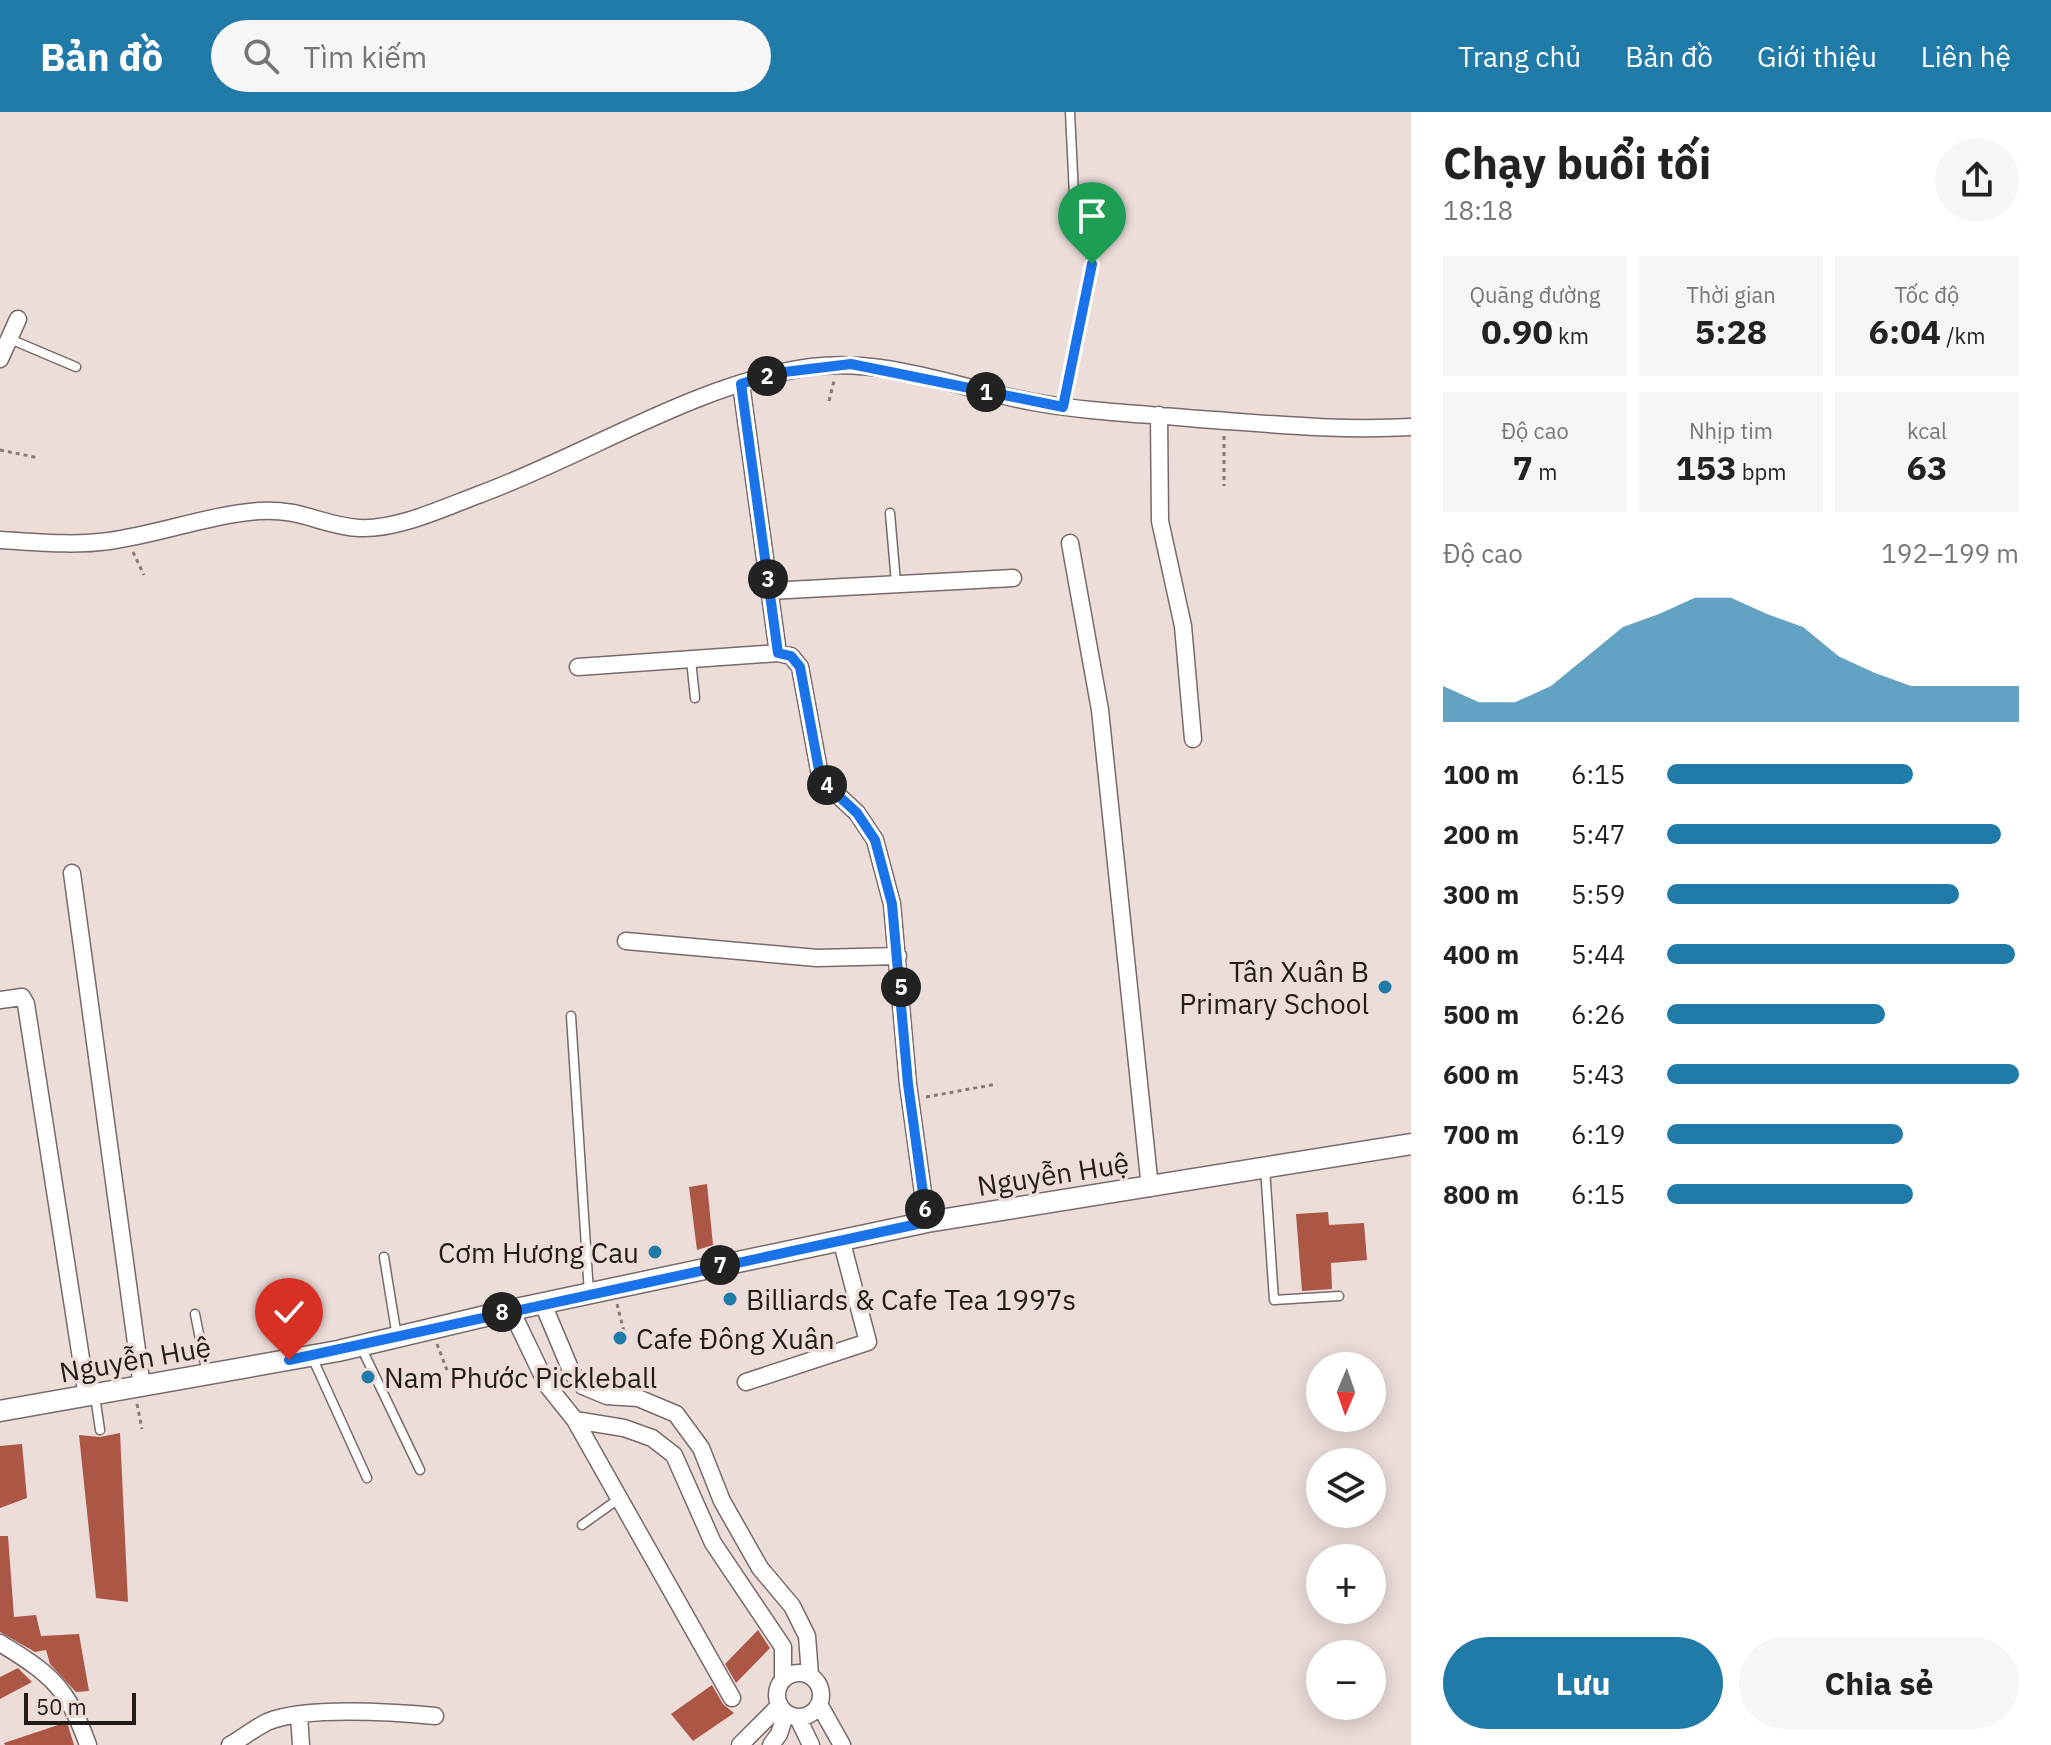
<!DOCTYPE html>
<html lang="vi">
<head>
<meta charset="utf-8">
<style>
	:root { --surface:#fff; --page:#f6f6f6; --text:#222; --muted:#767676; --accent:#207ba9 }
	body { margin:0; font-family:"IBM Plex Sans",sans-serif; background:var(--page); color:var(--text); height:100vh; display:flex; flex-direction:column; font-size:30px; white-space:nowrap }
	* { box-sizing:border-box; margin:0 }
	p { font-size:26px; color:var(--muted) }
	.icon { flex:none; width:44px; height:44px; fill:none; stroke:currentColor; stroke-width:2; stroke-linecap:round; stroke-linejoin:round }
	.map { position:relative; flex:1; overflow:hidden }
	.details { display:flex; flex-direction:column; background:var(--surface); width:640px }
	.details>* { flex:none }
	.needle { width:52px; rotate:182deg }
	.tools { position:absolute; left:1306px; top:1240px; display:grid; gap:16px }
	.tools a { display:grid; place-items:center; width:80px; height:80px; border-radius:50%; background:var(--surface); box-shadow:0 4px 20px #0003; font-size:40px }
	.scale { position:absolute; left:24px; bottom:20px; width:112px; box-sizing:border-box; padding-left:8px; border:4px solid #211c1a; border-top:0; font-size:22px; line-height:28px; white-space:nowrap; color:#211c1a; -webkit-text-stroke:6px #ecddd9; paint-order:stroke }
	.pin { position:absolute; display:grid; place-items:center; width:68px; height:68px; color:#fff; margin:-82px -34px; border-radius:50% 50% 50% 0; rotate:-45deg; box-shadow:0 0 8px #0007 }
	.pin .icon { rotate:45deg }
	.km { position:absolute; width:40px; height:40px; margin:-20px; border-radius:50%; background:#222; color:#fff; font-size:22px; line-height:40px; text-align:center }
	.round { display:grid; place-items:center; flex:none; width:84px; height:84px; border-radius:42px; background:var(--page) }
	.overview { display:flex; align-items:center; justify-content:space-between; height:136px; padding:0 32px }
	h1 { font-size:44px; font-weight:800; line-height:60px }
	.figures { display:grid; grid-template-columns:repeat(3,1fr); gap:12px; height:136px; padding:8px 32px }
	.figures div { display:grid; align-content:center; border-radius:0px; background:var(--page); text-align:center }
	.figures b { font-size:34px; font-weight:800 }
	.figures small { font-size:22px; font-weight:400 }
	.figures p { font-size:22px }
	.chart { height:224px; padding:16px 32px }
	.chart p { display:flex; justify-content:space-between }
	.chart svg { width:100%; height:144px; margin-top:8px; fill:var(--accent); opacity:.7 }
	.primary-button { display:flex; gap:16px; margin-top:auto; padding:16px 32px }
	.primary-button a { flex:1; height:92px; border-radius:48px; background:var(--accent); color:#fff; font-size:32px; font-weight:800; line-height:92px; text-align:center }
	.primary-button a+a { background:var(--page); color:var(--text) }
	ul { padding:0 32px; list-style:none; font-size:26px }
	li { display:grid; grid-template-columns:128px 96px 1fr; align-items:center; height:60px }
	li i { height:20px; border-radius:10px; background:var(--accent) }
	header { display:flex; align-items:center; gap:48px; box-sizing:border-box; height:112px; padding:0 40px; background:var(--accent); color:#fff }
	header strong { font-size:38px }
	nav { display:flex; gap:44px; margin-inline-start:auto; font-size:28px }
	.search { width:560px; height:72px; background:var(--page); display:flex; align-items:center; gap:20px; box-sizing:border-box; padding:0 28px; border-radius:44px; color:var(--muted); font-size:30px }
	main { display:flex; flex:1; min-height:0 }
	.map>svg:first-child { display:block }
	.building { fill:#ac5645 }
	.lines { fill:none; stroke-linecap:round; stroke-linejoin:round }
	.service-casing { stroke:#786a68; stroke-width:11 }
	.minor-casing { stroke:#786a68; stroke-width:19 }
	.tertiary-casing { stroke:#786a68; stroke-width:23 }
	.path { stroke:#857b78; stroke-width:3; stroke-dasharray:4 4; stroke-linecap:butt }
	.service { stroke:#fff; stroke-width:8 }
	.minor { stroke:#fff; stroke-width:16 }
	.tertiary { stroke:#fff; stroke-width:20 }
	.route-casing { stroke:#fff; stroke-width:16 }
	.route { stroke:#1a73e8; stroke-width:10 }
	.poi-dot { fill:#207ba9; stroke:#ecddd9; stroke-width:3 }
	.labels { text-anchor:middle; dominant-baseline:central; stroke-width:7; stroke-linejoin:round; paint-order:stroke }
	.poi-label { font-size:28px; fill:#211c1a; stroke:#ecddd9; text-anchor:start }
	.street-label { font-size:28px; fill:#211c1a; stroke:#ecddd9 }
</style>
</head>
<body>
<header>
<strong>Bản đồ</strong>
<div class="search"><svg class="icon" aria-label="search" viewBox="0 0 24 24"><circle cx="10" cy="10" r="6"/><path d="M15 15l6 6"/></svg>Tìm kiếm</div>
<nav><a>Trang chủ</a><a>Bản đồ</a><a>Giới thiệu</a><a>Liên hệ</a></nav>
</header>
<main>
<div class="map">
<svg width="1411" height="1633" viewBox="0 0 1411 1633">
	<rect width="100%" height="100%" fill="#ecddd9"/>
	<path class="building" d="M707 1072 713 1133 697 1138 689 1075Z
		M1328 1100 1329 1113 1364 1111 1367 1148 1331 1151 1332 1177 1302 1179 1296 1102Z
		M120 1321 128 1490 96 1486 79 1323 100 1325Z
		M22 1332 27 1386 0 1396V1334Z
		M0 1424H8L14 1505 36 1503 41 1524 79 1522 89 1579 76 1580 50 1552 46 1538 35 1540 0 1520Z
		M758 1518 770 1536 736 1571 725 1552Z
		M18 1556 32 1570 0 1587V1565Z
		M712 1573 723 1592 734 1601 693 1629 671 1602Z
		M67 1610 74 1633H5L4 1631Z"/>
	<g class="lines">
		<g class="service-casing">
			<path id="service" d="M10 227 76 255
				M1063 295 1094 132 1075 104 1070 0
				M890 401 896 471
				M691 548 695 586
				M571 904 589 1181
				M1265 1056 1274 1188 1339 1184
				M384 1145 397 1225
				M277 1189 288 1247
				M195 1202 207 1262
				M361 1235 420 1358
				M312 1245 367 1366
				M95 1284 100 1318
				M582 1413 617 1388"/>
		</g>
		<g class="minor-casing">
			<path id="minor" d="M0 247 18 207
				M741 272 778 541
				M1159 303 1160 409 1183 514 1193 627
				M0 428C36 430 73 434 109 429 160 422 208 403 259 399 301 396 323 414 359 416 397 418 443 396 478 383 585 344 699 270 811 255 886 245 960 277 1033 290 1088 300 1144 302 1200 307 1270 312 1340 319 1411 315
				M1070 431 1100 598 1150 1076
				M769 479 1013 466
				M578 555 778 541 791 544 800 555 819 658 828 674 857 701 875 728 892 792 908 972 927 1110
				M72 761 142 1275
				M626 829 817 846 898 844
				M0 888 22 885 26 892 87 1285
				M543 1192 572 1261 583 1274 607 1284 638 1286 676 1302 701 1336 722 1389 760 1456 792 1494 807 1524 810 1563
				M511 1198 547 1273 575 1308 624 1316 652 1326 674 1343 713 1431 783 1535V1568
				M746 1270 868 1230 841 1127
				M575 1308 732 1586
				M0 1531C51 1562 68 1576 88 1633
				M777 1583a22 22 0 1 1 44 0a22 22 0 1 1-44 0Z
				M820 1594 842 1633
				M299 1603 301 1633
				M798 1606 811 1633
				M230 1633C242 1626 255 1616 267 1610 305 1594 393 1600 435 1604
				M740 1633 779 1594
				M771 1633 779 1622 786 1601"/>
		</g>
		<g class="tertiary-casing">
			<path id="tertiary" d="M0 1299 338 1239 511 1198 927 1110 1411 1032"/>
		</g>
		<path class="path" d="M829 289 834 269
			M1224 324V374
			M0 338 39 346
			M133 440 144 463
			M926 985 997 972
			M617 1192 624 1220
			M437 1232 447 1258
			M137 1292 142 1317"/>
		<use href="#service" class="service"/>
		<use href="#minor" class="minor"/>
		<use href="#tertiary" class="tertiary"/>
	</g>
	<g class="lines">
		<g class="route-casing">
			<path id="route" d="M289 1248 927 1110 908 972 892 792 875 728 857 701 828 674 819 658 800 555 791 544 778 541 741 272 776 261 851 252 1063 295 1092 152"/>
		</g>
		<use href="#route" class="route"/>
	</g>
	<g class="poi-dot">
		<circle cx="1385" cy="875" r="8"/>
		<circle cx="655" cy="1140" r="8"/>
		<circle cx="730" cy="1187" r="8"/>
		<circle cx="620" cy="1226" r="8"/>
		<circle cx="368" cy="1265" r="8"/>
	</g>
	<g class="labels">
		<g class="poi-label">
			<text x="1369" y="859" text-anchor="end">Tân Xuân B<tspan x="1369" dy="32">Primary School</tspan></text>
			<text x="639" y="1140" text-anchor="end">Cơm Hương Cau</text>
			<text x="746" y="1187">Billiards &amp; Cafe Tea 1997s</text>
			<text x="636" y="1226">Cafe Đông Xuân</text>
			<text x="384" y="1265">Nam Phước Pickleball</text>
		</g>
		<g class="street-label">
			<text transform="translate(1053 1062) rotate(-9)">Nguyễn Huệ</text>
			<text transform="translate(135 1247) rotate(-10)">Nguyễn Huệ</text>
		</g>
	</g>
</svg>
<div class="tools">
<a><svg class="needle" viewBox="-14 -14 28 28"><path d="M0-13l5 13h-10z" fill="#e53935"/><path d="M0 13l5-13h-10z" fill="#767676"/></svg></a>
<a><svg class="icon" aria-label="layers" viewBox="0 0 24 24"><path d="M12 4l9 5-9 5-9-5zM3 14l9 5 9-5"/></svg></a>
<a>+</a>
<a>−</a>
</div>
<div class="scale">50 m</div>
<div class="pin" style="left:1092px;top:152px;background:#1e9e55"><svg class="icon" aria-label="arrive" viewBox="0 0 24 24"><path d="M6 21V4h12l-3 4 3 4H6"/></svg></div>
<div class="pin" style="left:289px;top:1248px;background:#d93025"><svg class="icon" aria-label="check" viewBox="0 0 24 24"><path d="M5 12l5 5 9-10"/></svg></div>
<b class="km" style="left:986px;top:280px">1</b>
<b class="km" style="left:767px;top:264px">2</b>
<b class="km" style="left:768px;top:467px">3</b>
<b class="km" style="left:827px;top:673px">4</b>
<b class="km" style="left:901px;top:875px">5</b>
<b class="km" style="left:925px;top:1097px">6</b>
<b class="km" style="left:720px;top:1153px">7</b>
<b class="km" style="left:502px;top:1200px">8</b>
</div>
<section class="details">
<div class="overview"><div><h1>Chạy buổi tối</h1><p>18:18</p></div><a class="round"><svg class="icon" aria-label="share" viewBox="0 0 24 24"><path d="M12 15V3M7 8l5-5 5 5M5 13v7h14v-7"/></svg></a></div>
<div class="figures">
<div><p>Quãng đường</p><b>0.90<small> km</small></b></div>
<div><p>Thời gian</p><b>5:28</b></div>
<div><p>Tốc độ</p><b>6:04<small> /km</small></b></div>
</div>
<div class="figures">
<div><p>Độ cao</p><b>7<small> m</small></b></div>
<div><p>Nhịp tim</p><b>153<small> bpm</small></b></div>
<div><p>kcal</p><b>63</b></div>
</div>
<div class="chart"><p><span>Độ cao</span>192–199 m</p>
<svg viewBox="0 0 160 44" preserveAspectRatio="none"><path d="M0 44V33L10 38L20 38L30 33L40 24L50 15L60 11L70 6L80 6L90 11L100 15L110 24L120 29L130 33L140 33L150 33L160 33V44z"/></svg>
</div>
<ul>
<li><b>100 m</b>6:15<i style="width:70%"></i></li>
<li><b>200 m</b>5:47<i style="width:95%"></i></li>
<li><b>300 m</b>5:59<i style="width:83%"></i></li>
<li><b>400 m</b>5:44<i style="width:99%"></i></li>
<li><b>500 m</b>6:26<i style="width:62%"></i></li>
<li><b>600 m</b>5:43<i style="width:100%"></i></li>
<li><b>700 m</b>6:19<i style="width:67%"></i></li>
<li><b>800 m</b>6:15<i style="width:70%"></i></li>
</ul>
<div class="primary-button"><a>Lưu</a><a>Chia sẻ</a></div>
</section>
</main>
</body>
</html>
